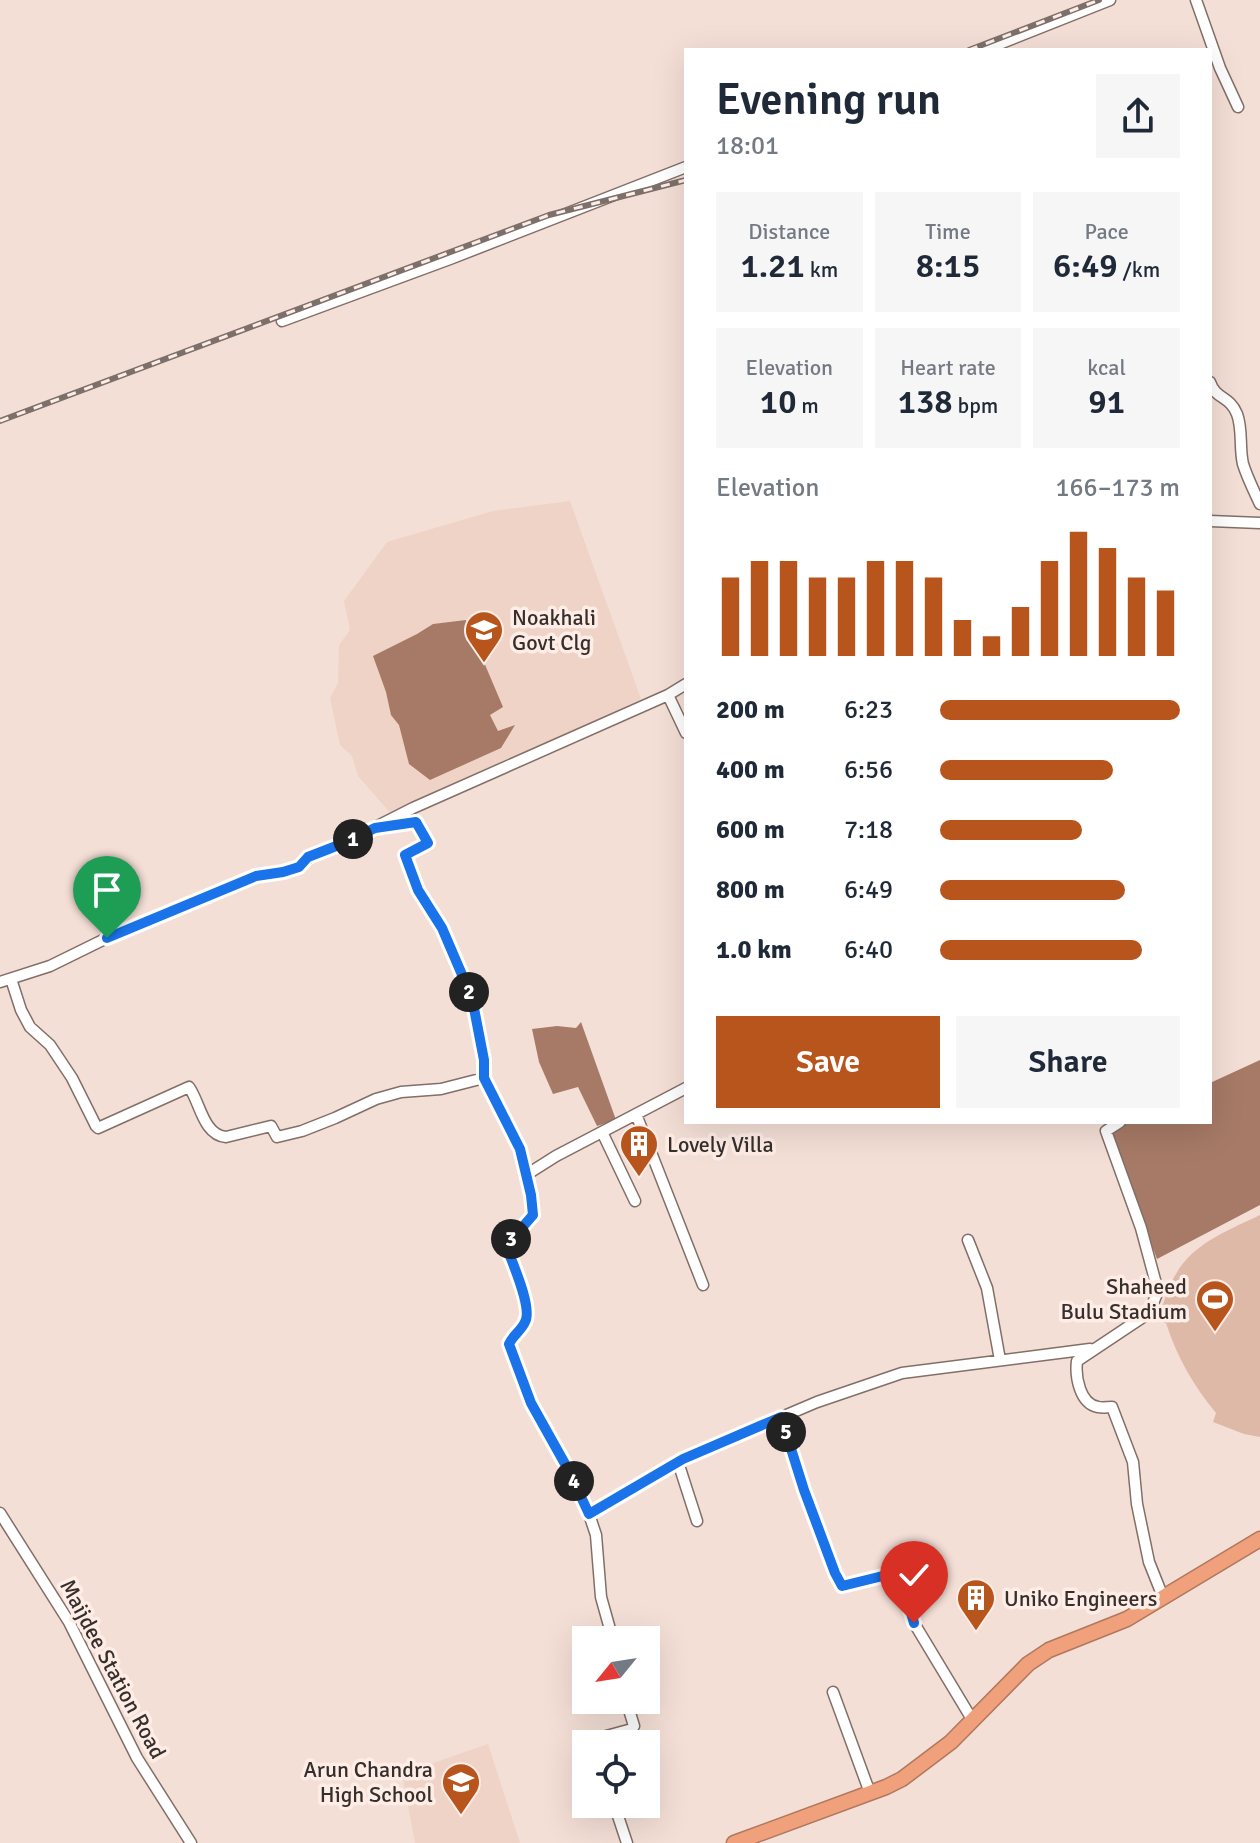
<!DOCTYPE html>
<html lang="en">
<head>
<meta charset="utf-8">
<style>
	:root { --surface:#fff; --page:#f6f6f7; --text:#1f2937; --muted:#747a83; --accent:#b8551d }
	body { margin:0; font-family:Signika,sans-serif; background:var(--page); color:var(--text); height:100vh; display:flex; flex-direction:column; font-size:30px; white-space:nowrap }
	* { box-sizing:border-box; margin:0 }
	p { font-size:26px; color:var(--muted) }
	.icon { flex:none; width:44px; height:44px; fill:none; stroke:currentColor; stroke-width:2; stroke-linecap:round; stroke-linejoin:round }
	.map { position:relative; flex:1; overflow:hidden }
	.side { position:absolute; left:684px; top:48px; width:528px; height:1076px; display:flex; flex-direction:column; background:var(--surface); border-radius:0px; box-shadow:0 8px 32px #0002 }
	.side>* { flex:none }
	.needle { width:52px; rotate:240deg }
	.fabs { position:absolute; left:572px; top:1626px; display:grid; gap:16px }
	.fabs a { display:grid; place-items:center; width:88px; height:88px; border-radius:0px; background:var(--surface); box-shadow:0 8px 32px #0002; font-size:40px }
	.pin { position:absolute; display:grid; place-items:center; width:68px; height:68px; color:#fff; margin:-82px -34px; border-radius:50% 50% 50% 0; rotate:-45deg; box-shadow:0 0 8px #0007 }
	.pin .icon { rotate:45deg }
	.km { position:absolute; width:40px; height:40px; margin:-20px; border-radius:50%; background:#222; color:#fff; font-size:22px; line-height:40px; text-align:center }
	.round { display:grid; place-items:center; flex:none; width:84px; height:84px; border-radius:0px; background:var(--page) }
	.summary { display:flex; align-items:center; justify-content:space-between; height:136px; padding:0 32px }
	h1 { font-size:44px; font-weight:600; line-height:60px }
	.stats { display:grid; grid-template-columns:repeat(3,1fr); gap:12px; height:136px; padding:8px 32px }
	.stats div { display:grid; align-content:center; border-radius:0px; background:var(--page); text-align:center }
	.stats b { font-size:34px; font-weight:600 }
	.stats small { font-size:22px; font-weight:400 }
	.stats p { font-size:22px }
	.chart { height:224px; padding:16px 32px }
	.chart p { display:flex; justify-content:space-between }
	.chart svg { width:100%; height:144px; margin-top:8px; stroke:var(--accent); stroke-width:6 }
	.primary-button { display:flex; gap:16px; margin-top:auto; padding:16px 32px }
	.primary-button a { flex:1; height:92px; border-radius:0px; background:var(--accent); color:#fff; font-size:32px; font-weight:600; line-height:92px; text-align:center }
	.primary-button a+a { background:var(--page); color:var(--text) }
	ul { padding:0 32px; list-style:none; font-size:26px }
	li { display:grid; grid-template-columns:128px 96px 1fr; align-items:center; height:60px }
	li i { height:20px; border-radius:10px; background:var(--accent) }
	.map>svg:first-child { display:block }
	.built { fill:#eed3c6 }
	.green { fill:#dfb9a7 }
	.water { fill:#a67a66 }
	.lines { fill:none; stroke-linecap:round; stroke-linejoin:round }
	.minor-casing { stroke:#826f67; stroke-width:13 }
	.highway-casing { stroke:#af785f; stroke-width:17 }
	.minor { stroke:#fff; stroke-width:10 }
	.highway { stroke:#f0a07b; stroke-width:14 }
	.rail-casing { stroke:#7d706b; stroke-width:6 }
	.rail { stroke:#feede6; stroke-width:3; stroke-dasharray:9; stroke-linecap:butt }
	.route-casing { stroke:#fff; stroke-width:16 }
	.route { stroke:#1a73e8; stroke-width:10 }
	.labels { text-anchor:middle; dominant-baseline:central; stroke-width:7; stroke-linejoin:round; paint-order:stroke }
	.poi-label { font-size:22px; fill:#372f2c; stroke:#feede6; text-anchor:start }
	.street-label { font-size:22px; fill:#372f2c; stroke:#feede6 }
</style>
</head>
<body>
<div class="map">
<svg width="1260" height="1843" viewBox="0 0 1260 1843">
	<rect width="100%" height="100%" fill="#f4dfd6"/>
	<path class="built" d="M570 501 641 699 393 816 358 776 352 756 340 745 330 698 338 683 339 645 350 630 344 601 387 542 493 511Z
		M488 1744 520 1843H415L402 1774Z"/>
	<path class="green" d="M1260 1215V1437L1244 1434 1213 1422 1216 1413C1193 1385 1177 1357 1166 1323L1159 1321C1173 1254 1202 1242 1260 1215Z"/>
	<path class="water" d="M466 620 503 707 490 715 498 731 515 725 501 748 430 780 409 764 399 725 391 715 386 692 373 656 417 634 433 624Z
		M581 1022 616 1120 597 1126 578 1087 553 1094 539 1062 532 1029 557 1026 576 1028Z
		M1260 1060V1205L1157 1259 1109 1131 1129 1122H1210V1083Z"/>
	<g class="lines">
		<g class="minor-casing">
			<path id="minor" d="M1196 0 1220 68 1238 107
				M984 50 1110 0
				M282 321 450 259 686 167
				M1210 382C1216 400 1229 395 1237 414 1243 430 1239 447 1243 464 1247 477 1254 491 1260 504
				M1210 521 1260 523
				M686 684 668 695 686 733
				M375 828 416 822 428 843 405 855 418 890 442 928 472 998 484 1060V1078L520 1149 531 1195 533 1215 506 1246C512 1262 533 1308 525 1322 521 1331 513 1335 509 1344L531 1403 569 1471 589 1514 596 1535 601 1597 613 1640
				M11 979 21 1010 30 1027 50 1045 72 1078 96 1126 98 1128 189 1087C200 1102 203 1135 226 1137L271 1126 277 1137 302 1131 335 1118 376 1099 401 1092 441 1089 484 1078
				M0 982 50 966 107 938 256 876 283 872 299 867 308 857 344 843 413 808 668 695
				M636 1114 703 1285
				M1120 1122 1106 1131 1141 1228 1158 1291 1149 1313 1077 1361C1075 1377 1080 1404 1098 1407 1103 1408 1107 1407 1112 1407L1133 1462 1137 1504 1149 1562 1163 1597
				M602 1132 635 1201
				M526 1175 556 1156 686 1088
				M968 1240 987 1288 1000 1360
				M781 1417 804 1490 835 1573 842 1586 899 1572 914 1623 973 1721
				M678 1462 697 1521
				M0 1513 69 1622 137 1758 191 1843
				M589 1514 683 1459 817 1402 902 1373 1090 1349
				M833 1692 870 1793
				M596 1744 599 1738 632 1729 634 1726 626 1700
				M614 1804 627 1843"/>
		</g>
		<g class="highway-casing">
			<path id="highway" d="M734 1843 886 1787 902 1779 951 1742 1028 1664 1049 1650 1127 1619 1260 1539"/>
		</g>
		<use href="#minor" class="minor"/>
		<use href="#highway" class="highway"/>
		<g class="rail-casing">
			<path id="rail" d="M969 50 1099 0
				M0 421 549 215 686 180"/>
		</g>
		<use href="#rail" class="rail"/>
	</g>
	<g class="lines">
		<g class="route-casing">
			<path id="route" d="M107 938 256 876 283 872 299 867 308 857 344 843 375 828 416 822 428 843 405 855 418 890 442 928 472 998 484 1060V1078L520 1149 531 1195 533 1215 506 1246C512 1262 533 1308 525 1322 521 1331 513 1335 509 1344L531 1403 569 1471 589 1514 683 1459 781 1417 804 1490 835 1573 842 1586 899 1572 914 1623"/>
		</g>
		<use href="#route" class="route"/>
	</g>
	<defs>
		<g id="university-pin" transform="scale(2)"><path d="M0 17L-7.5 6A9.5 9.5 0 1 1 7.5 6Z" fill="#b8551d" stroke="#feede6"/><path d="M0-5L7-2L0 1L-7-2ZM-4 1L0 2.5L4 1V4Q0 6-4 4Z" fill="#fff"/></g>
		<g id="building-pin" transform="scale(2)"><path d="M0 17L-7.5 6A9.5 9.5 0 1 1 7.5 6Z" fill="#b8551d" stroke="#feede6"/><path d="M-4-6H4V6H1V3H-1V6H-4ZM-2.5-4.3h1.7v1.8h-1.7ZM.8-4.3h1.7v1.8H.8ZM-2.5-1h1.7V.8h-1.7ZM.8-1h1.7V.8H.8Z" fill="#fff"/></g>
		<g id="stadium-pin" transform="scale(2)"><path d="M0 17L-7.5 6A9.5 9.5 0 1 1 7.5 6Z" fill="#b8551d" stroke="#feede6"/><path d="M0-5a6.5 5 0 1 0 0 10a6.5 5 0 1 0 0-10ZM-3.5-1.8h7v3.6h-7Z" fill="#fff"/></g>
		<g id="school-pin" transform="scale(2)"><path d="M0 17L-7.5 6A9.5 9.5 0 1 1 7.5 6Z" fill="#b8551d" stroke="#feede6"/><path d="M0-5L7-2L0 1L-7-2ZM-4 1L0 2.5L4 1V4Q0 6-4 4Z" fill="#fff"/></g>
	</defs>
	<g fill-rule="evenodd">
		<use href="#university-pin" x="484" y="630"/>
		<use href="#building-pin" x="639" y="1144"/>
		<use href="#stadium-pin" x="1215" y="1299"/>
		<use href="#building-pin" x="976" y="1598"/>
		<use href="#school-pin" x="461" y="1782"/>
	</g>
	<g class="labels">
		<g class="poi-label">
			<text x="512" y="617">Noakhali<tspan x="512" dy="25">Govt Clg</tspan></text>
			<text x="667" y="1144">Lovely Villa</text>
			<text x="1187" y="1286" text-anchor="end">Shaheed<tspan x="1187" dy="25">Bulu Stadium</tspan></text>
			<text x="1004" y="1598">Uniko Engineers</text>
			<text x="433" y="1769" text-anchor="end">Arun Chandra<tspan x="433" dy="25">High School</tspan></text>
		</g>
		<g class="street-label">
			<text transform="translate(113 1669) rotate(62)">Maijdee Station Road</text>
		</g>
	</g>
</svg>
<div class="fabs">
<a><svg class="needle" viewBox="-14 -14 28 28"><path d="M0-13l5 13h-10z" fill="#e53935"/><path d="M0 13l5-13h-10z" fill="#747a83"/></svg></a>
<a><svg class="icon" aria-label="locate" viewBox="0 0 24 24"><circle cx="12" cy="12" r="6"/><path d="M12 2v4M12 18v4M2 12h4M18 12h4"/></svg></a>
</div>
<div class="pin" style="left:107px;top:938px;background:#1e9e55"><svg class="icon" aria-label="arrive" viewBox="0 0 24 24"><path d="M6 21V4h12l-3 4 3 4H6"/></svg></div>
<div class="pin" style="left:914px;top:1623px;background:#d93025"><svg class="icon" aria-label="check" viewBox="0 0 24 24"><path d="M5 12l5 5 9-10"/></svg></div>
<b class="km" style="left:353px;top:839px">1</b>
<b class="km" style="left:469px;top:992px">2</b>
<b class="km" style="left:511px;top:1239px">3</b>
<b class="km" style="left:574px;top:1481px">4</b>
<b class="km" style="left:786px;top:1432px">5</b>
<section class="side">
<div class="summary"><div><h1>Evening run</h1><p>18:01</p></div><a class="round"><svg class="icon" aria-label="share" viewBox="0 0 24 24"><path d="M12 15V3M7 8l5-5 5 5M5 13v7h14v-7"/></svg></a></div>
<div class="stats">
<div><p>Distance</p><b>1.21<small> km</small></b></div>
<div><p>Time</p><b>8:15</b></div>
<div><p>Pace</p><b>6:49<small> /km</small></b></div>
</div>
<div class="stats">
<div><p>Elevation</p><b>10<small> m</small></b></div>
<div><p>Heart rate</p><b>138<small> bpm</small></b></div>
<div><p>kcal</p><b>91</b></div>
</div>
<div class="chart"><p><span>Elevation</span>166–173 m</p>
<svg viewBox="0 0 160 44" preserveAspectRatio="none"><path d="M5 44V20M15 44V15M25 44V15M35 44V20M45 44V20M55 44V15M65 44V15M75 44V20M85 44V33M95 44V38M105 44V29M115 44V15M125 44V6M135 44V11M145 44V20M155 44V24"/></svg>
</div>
<ul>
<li><b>200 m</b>6:23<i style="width:100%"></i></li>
<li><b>400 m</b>6:56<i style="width:72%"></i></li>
<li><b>600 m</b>7:18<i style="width:59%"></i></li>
<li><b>800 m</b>6:49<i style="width:77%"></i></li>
<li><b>1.0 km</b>6:40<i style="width:84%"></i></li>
</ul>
<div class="primary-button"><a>Save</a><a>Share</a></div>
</section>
</div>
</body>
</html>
